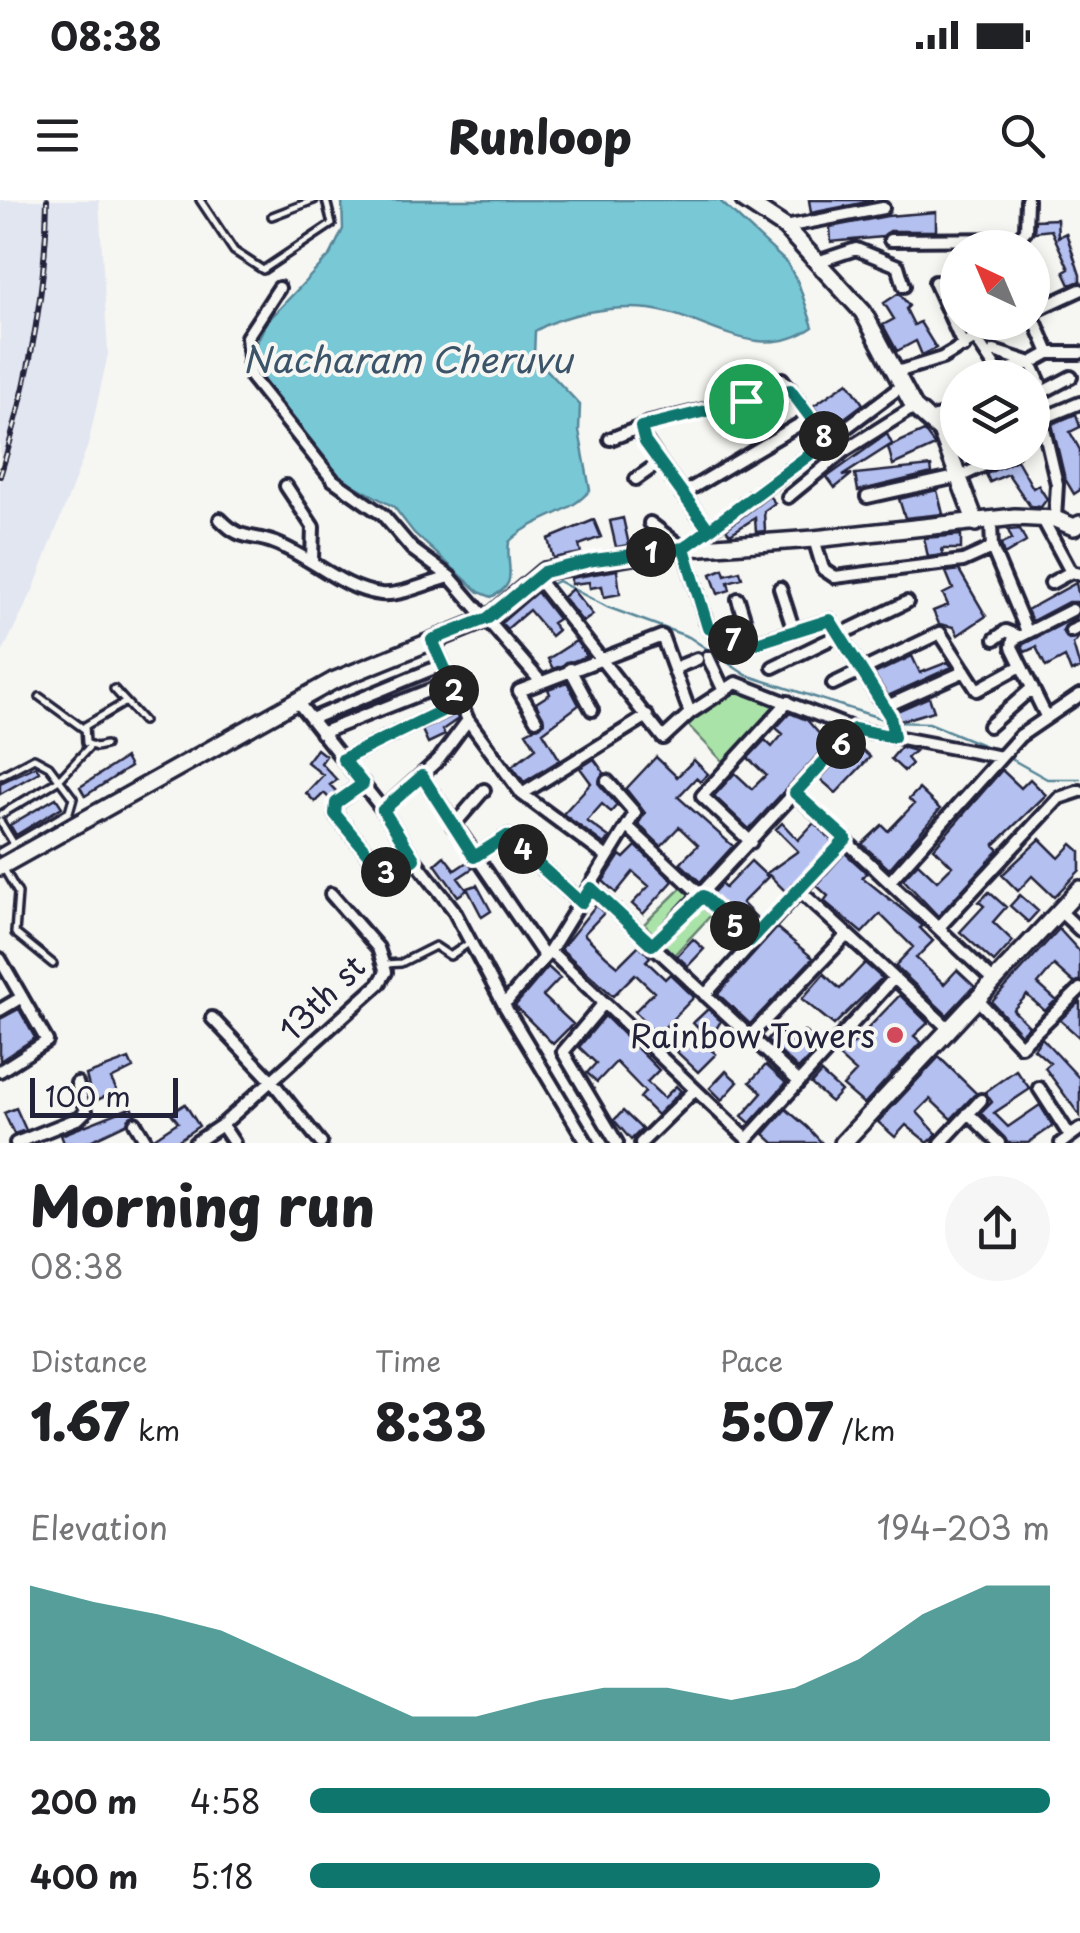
<!DOCTYPE html>
<html lang="en">
<head>
<meta charset="utf-8">
<style>
	:root { --surface:#fff; --page:#f6f6f6; --text:#202124; --muted:#757577; --accent:#0f766e }
	body { margin:0; font-family:"Playpen Sans",sans-serif; background:var(--page); color:var(--text); height:100vh; display:flex; flex-direction:column; font-size:38px; white-space:nowrap }
	* { box-sizing:border-box; margin:0 }
	p { font-size:32px; color:var(--muted) }
	.icon { flex:none; width:55px; height:55px; fill:none; stroke:currentColor; stroke-width:2; stroke-linecap:round; stroke-linejoin:round }
	.map { position:relative; height:943px; overflow:hidden }
	.sheet { display:flex; flex-direction:column; background:var(--surface); flex:1 }
	.sheet>* { flex:none }
	.needle { width:65px; rotate:316deg }
	.controls { position:absolute; left:940px; top:30px; display:grid; gap:20px }
	.controls a { display:grid; place-items:center; width:110px; height:110px; border-radius:50%; background:var(--surface); box-shadow:0 5px 15px #0003; font-size:50px }
	.scale { position:absolute; left:30px; bottom:25px; width:148px; box-sizing:border-box; padding-left:10px; border:5px solid #22223b; border-top:0; font-size:28px; line-height:35px; white-space:nowrap; color:#22223b; -webkit-text-stroke:8px #f6f6f2; paint-order:stroke }
	.pin { position:absolute; display:grid; place-items:center; width:85px; height:85px; color:#fff; margin:-42px; border:5px solid #fff; border-radius:50%; box-shadow:0 2px 10px #0007 }
	.km { position:absolute; width:50px; height:50px; margin:-25px; border-radius:50%; background:#222; color:#fff; font-size:28px; line-height:50px; text-align:center }
	.round { display:grid; place-items:center; flex:none; width:105px; height:105px; border-radius:52px; background:var(--page) }
	.overview { display:flex; align-items:center; justify-content:space-between; height:170px; padding:0 30px }
	h1 { font-size:55px; font-weight:800; line-height:75px }
	.metrics { display:grid; grid-template-columns:repeat(3,1fr); gap:15px; height:170px; padding:10px 30px }
	.metrics div { display:grid; align-content:center }
	.metrics b { font-size:50px; font-weight:800 }
	.metrics small { font-size:28px; font-weight:400 }
	.metrics p { font-size:28px }
	.chart { height:280px; padding:20px 30px }
	.chart p { display:flex; justify-content:space-between }
	.chart svg { width:100%; height:180px; margin-top:10px; fill:var(--accent); opacity:.7 }
	ul { padding:0 30px; list-style:none; font-size:32px }
	li { display:grid; grid-template-columns:160px 120px 1fr; align-items:center; height:75px }
	li i { height:25px; border-radius:12px; background:var(--accent) }
	.status { display:flex; justify-content:space-between; align-items:center; height:70px; padding:0 50px; background:var(--surface); direction:ltr }
	.status svg { height:28px; fill:currentColor }
	header { display:flex; justify-content:space-between; align-items:center; height:130px; padding:0 30px; background:var(--surface); font-size:45px; font-weight:800 }
	.map>svg:first-child { display:block }
	.built { fill:#e2e6f1 }
	.green { fill:#aae3a7; stroke:#668271; stroke-width:2.5 }
	.water { fill:#79c8d6; stroke:#568698; stroke-width:2.5 }
	.lines { fill:none; stroke-linecap:round; stroke-linejoin:round }
	.stream { stroke:#568698; stroke-width:2.5 }
	.building { fill:#b4c0f0; stroke:#22223b; stroke-width:2.5 }
	.lane-casing { stroke:#22223b; stroke-width:12 }
	.street-casing { stroke:#22223b; stroke-width:18 }
	.secondary-casing { stroke:#22223b; stroke-width:22 }
	.lane { stroke:#f6f6f2; stroke-width:5 }
	.street { stroke:#f6f6f2; stroke-width:10 }
	.secondary { stroke:#f6f6f2; stroke-width:15 }
	.rail-casing { stroke:#22223b; stroke-width:6 }
	.rail { stroke:#f6f6f2; stroke-width:2.5; stroke-dasharray:8; stroke-linecap:butt }
	.route-casing { stroke:#fff; stroke-width:20 }
	.route { stroke:#0f766e; stroke-width:12 }
	.poi-dot { fill:#d1495b; stroke:#f6f6f2; stroke-width:4 }
	.labels { text-anchor:middle; dominant-baseline:central; stroke-width:8; stroke-linejoin:round; paint-order:stroke }
	.street-label { font-size:32px; fill:#22223b; stroke:#f6f6f2 }
	.poi-label { font-size:32px; fill:#22223b; stroke:#f6f6f2; text-anchor:end }
	.water-label { font-size:35px; font-style:italic; fill:#3c546a; stroke:#f6f6f2 }
</style>
</head>
<body>
<div class="status"><b>08:38</b><svg viewBox="0 0 49 12"><path d="M0 12V9h3v3zM5 12V6h3v6zM10 12V3h3v9zM15 12V0h3v12zM26 1h20v11H26zM47 4h2v5h-2z"/></svg></div>
<header><svg class="icon" aria-label="menu" viewBox="0 0 24 24"><path d="M4 6h16M4 12h16M4 18h16"/></svg>Runloop<svg class="icon" aria-label="search" viewBox="0 0 24 24"><circle cx="10" cy="10" r="6"/><path d="M15 15l6 6"/></svg></header>
<div class="map">
<svg width="1080" height="943" viewBox="0 0 1080 943">
	<rect width="100%" height="100%" fill="#f6f6f2"/>
	<filter id="ink" filterUnits="userSpaceOnUse"><feTurbulence type="fractalNoise" baseFrequency=".01" numOctaves="2"/><feDisplacementMap in="SourceGraphic" scale="20" xChannelSelector="R" yChannelSelector="G"/><feConvolveMatrix kernelMatrix="1 2 1 2 8 2 1 2 1" color-interpolation-filters="sRGB"/></filter>
	<g filter="url(#ink)">
		<path class="built" d="M0 0H99L108 154 88 245 34 388 0 457Z"/>
		<path class="green" d="M736 485 783 505 727 566 687 524Z
			M682 687 712 714 674 755 644 724Z"/>
		<path class="water" d="M342 0H719L787 63 798 82 813 127C757 166 704 115 649 109 613 105 565 113 535 131L534 156 580 205 579 231 590 290C570 315 532 318 509 342 505 367 521 384 491 397L479 392 414 333 394 307 341 278 265 186 256 144 266 123 331 54 343 29Z"/>
		<g class="lines">
			<path class="stream" d="M550 385 558 381 607 407 689 437 746 475 886 520
				M894 522 929 523 1000 552
				M1006 556 1047 579H1080"/>
		</g>
		<path class="building" d="M809 0H872V1L811 13Z
			M936 12V31H890L882 37 831 42 830 27 887 16Z
			M1057 19 1058 37 1066 33 1080 75V81L1070 85 1064 72 1069 69 1051 30 1034 32 1035 20Z
			M899 93 909 106 906 109 914 125 920 122 936 148 922 155 916 141 897 151 883 125 894 119 884 103Z
			M848 182 863 204 830 229 813 206Z
			M1076 214 1080 227 1070 232 1080 250V290L1074 294 1065 279 1052 224Z
			M924 231 935 246 893 265 888 247Z
			M887 234 892 244 842 276 852 274 835 288 827 277Z
			M1017 260 1033 288 1038 285 1047 299 1041 307 1030 306 1008 274 990 282 986 274Z
			M931 266 932 273 858 291 855 274Z
			M937 290 943 314 905 318 899 299Z
			M769 296 775 303 764 311 765 331 756 332 755 318 730 334 726 329Z
			M623 318 629 345 616 347 610 321Z
			M594 320 601 337 579 345 581 353 553 358 548 339Z
			M1020 329 1026 342 1004 355 1001 344 1012 339 1008 330Z
			M961 335V349H942L943 355 928 357 924 338Z
			M723 369 725 375 740 371 742 378 728 382 730 390 718 394 711 374Z
			M617 370 620 394 604 397 602 386 590 388 589 382 571 384V378Z
			M959 370 986 416 958 435 954 427 939 424 933 411 948 405 943 394 953 389 946 372Z
			M1076 383 1080 402H1068L1032 421 1027 410Z
			M572 389 593 415 583 422 563 397Z
			M537 392 558 419 552 423 558 430 551 436 529 410 507 429 501 423Z
			M1078 416 1062 431 1069 439 1079 437 1073 444 1080 468 1071 472 1065 457 1046 467 1036 447 1025 452 1022 445Z
			M576 441 587 456 553 469 548 459Z
			M912 456 920 473 948 462 952 467 888 496 874 474Z
			M567 482 579 505 543 532 560 560 524 582 512 566 536 548 526 532 544 523 536 503 550 494 548 489Z
			M929 497 934 511 900 521 897 511Z
			M790 513 807 520 828 544 749 629 714 596 735 573 752 589 766 575 748 558 765 540 772 547 783 534 776 528Z
			M456 514 458 519 442 530 445 535 428 543 422 530Z
			M854 542 870 557 836 593 820 579Z
			M901 547 915 551 907 558 912 564 904 571 891 559Z
			M317 549 326 556 321 563 337 580 330 585 337 592 330 599 324 593 315 602 306 593 323 575 307 562Z
			M656 557 677 577 694 560 708 574 700 582 696 578 678 597 733 646 700 682 680 663 698 645 679 627 661 646 638 624 645 613 626 589Z
			M125 558 130 567 85 596 80 587Z
			M594 559 604 573 599 584 617 605 611 612 602 604 587 621 609 637 604 644 563 614 591 583 580 568Z
			M36 566 39 572 0 594V583Z
			M1002 570 1021 588 1030 579 1046 595 994 645 999 650 938 716 903 679 918 663 937 681 952 666 934 648Z
			M919 589 940 609 889 669 862 644 882 625 888 631 914 604 909 599Z
			M56 598 62 607 16 635 10 625Z
			M782 623 798 640 814 623 833 641 786 692 767 673 798 651 776 629Z
			M1040 639 1059 658 1072 644 1080 651V670L1054 697 1032 676 1018 691 1002 675Z
			M636 646 673 681 643 714 632 704 649 686 633 672 616 693 603 681 620 655 624 658Z
			M845 653 867 673 862 677 923 726 920 728 933 741 916 758 944 784 957 770 974 786 947 815 895 766 913 747 880 714 862 733 824 701 828 696 816 685Z
			M444 656 455 670 467 662 473 668 458 678 467 690 458 696 435 664Z
			M751 661 768 677 742 703 759 720 750 729 712 694 721 684 725 688Z
			M477 685 491 711 482 717 467 688Z
			M989 692 1006 707 993 722 1013 741 994 762 960 732 984 706 979 702Z
			M1020 695 1038 711 1028 722 1010 706Z
			M596 705 604 713 584 734 606 756 618 766 639 745 650 757 646 761 665 779 670 774 694 797 656 836 635 811 654 792 635 774 613 796 561 749Z
			M777 728 813 758 750 824 718 794Z
			M1059 729 1080 752V780L1074 783 1054 765 1038 784 1056 800 1045 811 1027 795 1013 810 1029 826 1021 834 992 802Z
			M693 739 704 749 688 766 677 756Z
			M865 763 882 778 834 825 802 799 824 774 840 789Z
			M548 767 560 778 543 796 573 824 553 844 515 806Z
			M900 795 928 823 914 836 921 842 864 904 843 886 856 872 836 854 846 843 850 847Z
			M1080 801V838L1060 820Z
			M19 809 35 838 0 861V819Z
			M708 809 721 821 706 845 716 854 698 872 677 852 699 829 693 823Z
			M605 816 659 870 647 882 664 898 676 886 681 891 657 915 640 898 645 892 616 862 597 882 587 873 596 863 579 847Z
			M777 829 793 843 804 831 820 846 798 869 767 840Z
			M1042 838 1080 879V916L1045 868 1050 863 1034 849Z
			M939 857 976 893 951 919 930 899 917 912 937 934 928 943 906 925 895 937 878 922Z
			M129 859 133 868 111 879 117 891 93 902 86 875Z
			M766 865 786 883 750 923 742 916 762 893 750 882Z
			M1016 870 1030 889 994 913 1008 927 1040 905 1053 926 1028 943H1008L981 913 992 902 985 892Z
			M726 871 738 882 722 900 710 888Z
			M821 873 841 891 831 902 811 884Z
			M185 904 199 926 180 939 183 943H156L154 938 178 922 171 913Z
			M132 907 135 914 126 924 86 943H64L61 935Z
			M16 908 26 930 14 934 4 913Z
			M786 909 807 927 822 943H774L764 934Z
			M623 911 642 929 631 940 614 920Z"/>
		<g class="lines">
			<g class="lane-casing">
				<path id="lane" d="M200 0 234 51 263 70 332 24 326 0
					M272 16 314 0
					M114 489 143 521
					M40 497 84 529
					M105 545 96 547 86 543 85 526 126 502
					M0 576 34 558 49 566 73 598 69 612 0 652
					M0 615 59 580 90 546
					M0 621 14 644
					M4 669 18 693 15 733 53 764
					M386 764 401 763 435 746 450 756 469 743"/>
			</g>
			<g class="street-casing">
				<path id="street" d="M785 27 883 8
					M890 40 1018 39 1026 30 1027 0
					M820 61 856 49 898 66 904 86
					M935 82 964 147
					M279 88 247 137 251 177 333 280 383 315 412 349 450 377 541 482
					M1032 112 1080 90
					M1032 114 1049 153
					M976 139 998 172 1031 163 1040 183 1036 195 1057 284 1055 319
					M994 151 1031 163 1049 153H1080
					M897 172 942 158 1002 122
					M782 179 828 241
					M1037 195 1071 177
					M1041 219 1080 203
					M926 220 958 210
					M610 239 641 227
					M660 262 640 232 646 224 790 189
					M636 279 660 262 709 330
					M286 286 313 327 312 360
					M682 294 810 218
					M788 297 844 251 914 207
					M867 297 961 276 1013 252
					M1042 318 1071 372 1080 374
					M220 319C242 342 249 333 275 343 312 357 341 389 381 394 401 396 430 382 450 377
					M650 323 683 348
					M991 323 992 348 1026 429
					M814 339 823 369 835 377 963 361 992 348
					M537 378 663 538 690 513 736 483 854 529 1001 557
					M1051 383 1071 372
					M780 388 794 431
					M738 399 752 444
					M1071 431 1080 427
					M995 439 1006 431 1016 435
					M432 440 468 520 522 594 607 657
					M708 457 724 491
					M773 467 907 402
					M675 468 697 459
					M570 469 592 510
					M833 484 940 433 977 490 1021 466
					M296 500 383 610 414 659 453 709 504 805 587 943
					M885 507 965 471
					M1046 516 1012 447 1013 440 1072 410
					M311 519 442 465
					M536 520 519 491 662 436 690 513
					M989 526 1031 489
					M321 533 450 482
					M894 537 890 516 830 420 749 445 708 428 684 349 903 185
					M343 559 460 502
					M422 577 545 757
					M363 583 337 603 335 614 382 671H397L414 659
					M795 593 993 780
					M522 594 647 516
					M383 610 439 559 468 520
					M453 626 484 590
					M627 626 750 741
					M751 642 702 596 788 502
					M474 657 507 636 581 703
					M891 680 1020 536 1080 495
					M591 688 799 882
					M798 689 947 827
					M1060 711 1080 730
					M940 726 1059 598 1080 591
					M653 745 854 529
					M550 751 747 939 894 778
					M0 759 47 841 0 871
					M705 795 846 639
					M976 798 1021 846 1080 789
					M508 800 550 751 635 613 607 581
					M604 803 563 852 617 943
					M0 810 22 797
					M212 818 271 880 321 943
					M749 837 846 736
					M1039 888 1070 936
					M968 913 999 943
					M135 923 147 943
					M222 925 234 943
					M16 943 79 918 86 911 77 883
					M195 943 222 925 379 784 386 772 378 748 331 694
					M641 943 695 890
					M941 943 981 900
					M1061 943 1080 929"/>
			</g>
			<g class="secondary-casing">
				<path id="secondary" d="M744 0 785 27 863 112 914 207 941 231 976 323
					M0 667 333 481 489 418 544 371 674 349 814 339 1015 317 1055 319 1074 327 1080 324
					M843 943 1080 689"/>
			</g>
			<use href="#lane" class="lane"/>
			<use href="#street" class="street"/>
			<use href="#secondary" class="secondary"/>
			<g class="rail-casing">
				<path id="rail" d="M0 276C28 186 46 94 47 0"/>
			</g>
			<use href="#rail" class="rail"/>
		</g>
	</g>
	<g class="lines" filter="url(#ink)">
		<g class="route-casing">
			<path id="route" d="M746 201 641 227 645 242 709 330 684 348 594 360 544 372 488 418 432 440 460 502 343 559 363 584 336 603 335 614 382 671H397L414 659 383 610 422 576 474 657 507 636 581 703 591 688 652 745 703 696 750 741 846 639 795 593 854 529 894 537 890 516 830 420 750 445 708 428 684 348 828 241 790 190 746 201"/>
		</g>
		<use href="#route" class="route"/>
	</g>
	<circle class="poi-dot" cx="895" cy="835" r="10"/>
	<g class="labels">
		<g class="street-label">
			<text transform="translate(321 797) rotate(-45)">13th st</text>
		</g>
		<g class="poi-label">
			<text x="875" y="835">Rainbow Towers</text>
		</g>
		<g class="water-label">
			<text x="407" y="158">Nacharam Cheruvu</text>
		</g>
	</g>
</svg>
<div class="controls">
<a><svg class="needle" viewBox="-14 -14 28 28"><path d="M0-13l5 13h-10z" fill="#e53935"/><path d="M0 13l5-13h-10z" fill="#757577"/></svg></a>
<a><svg class="icon" aria-label="layers" viewBox="0 0 24 24"><path d="M12 4l9 5-9 5-9-5zM3 14l9 5 9-5"/></svg></a>
</div>
<div class="scale">100 m</div>
<div class="pin" style="left:746px;top:201px;background:#1e9e55"><svg class="icon" aria-label="arrive" viewBox="0 0 24 24"><path d="M6 21V4h12l-3 4 3 4H6"/></svg></div>
<b class="km" style="left:651px;top:352px">1</b>
<b class="km" style="left:454px;top:490px">2</b>
<b class="km" style="left:386px;top:672px">3</b>
<b class="km" style="left:523px;top:649px">4</b>
<b class="km" style="left:735px;top:726px">5</b>
<b class="km" style="left:841px;top:544px">6</b>
<b class="km" style="left:733px;top:440px">7</b>
<b class="km" style="left:824px;top:236px">8</b>
</div>
<section class="sheet">
<div class="overview"><div><h1>Morning run</h1><p>08:38</p></div><a class="round"><svg class="icon" aria-label="share" viewBox="0 0 24 24"><path d="M12 15V3M7 8l5-5 5 5M5 13v7h14v-7"/></svg></a></div>
<div class="metrics">
<div><p>Distance</p><b>1.67<small> km</small></b></div>
<div><p>Time</p><b>8:33</b></div>
<div><p>Pace</p><b>5:07<small> /km</small></b></div>
</div>
<div class="chart"><p><span>Elevation</span>194–203 m</p>
<svg viewBox="0 0 160 44" preserveAspectRatio="none"><path d="M0 44V6L10 10L20 13L30 17L40 24L50 31L60 38L70 38L80 34L90 31L100 31L110 34L120 31L130 24L140 13L150 6L160 6V44z"/></svg>
</div>
<ul>
<li><b>200 m</b>4:58<i style="width:100%"></i></li>
<li><b>400 m</b>5:18<i style="width:77%"></i></li>
</ul>
</section>
</body>
</html>
